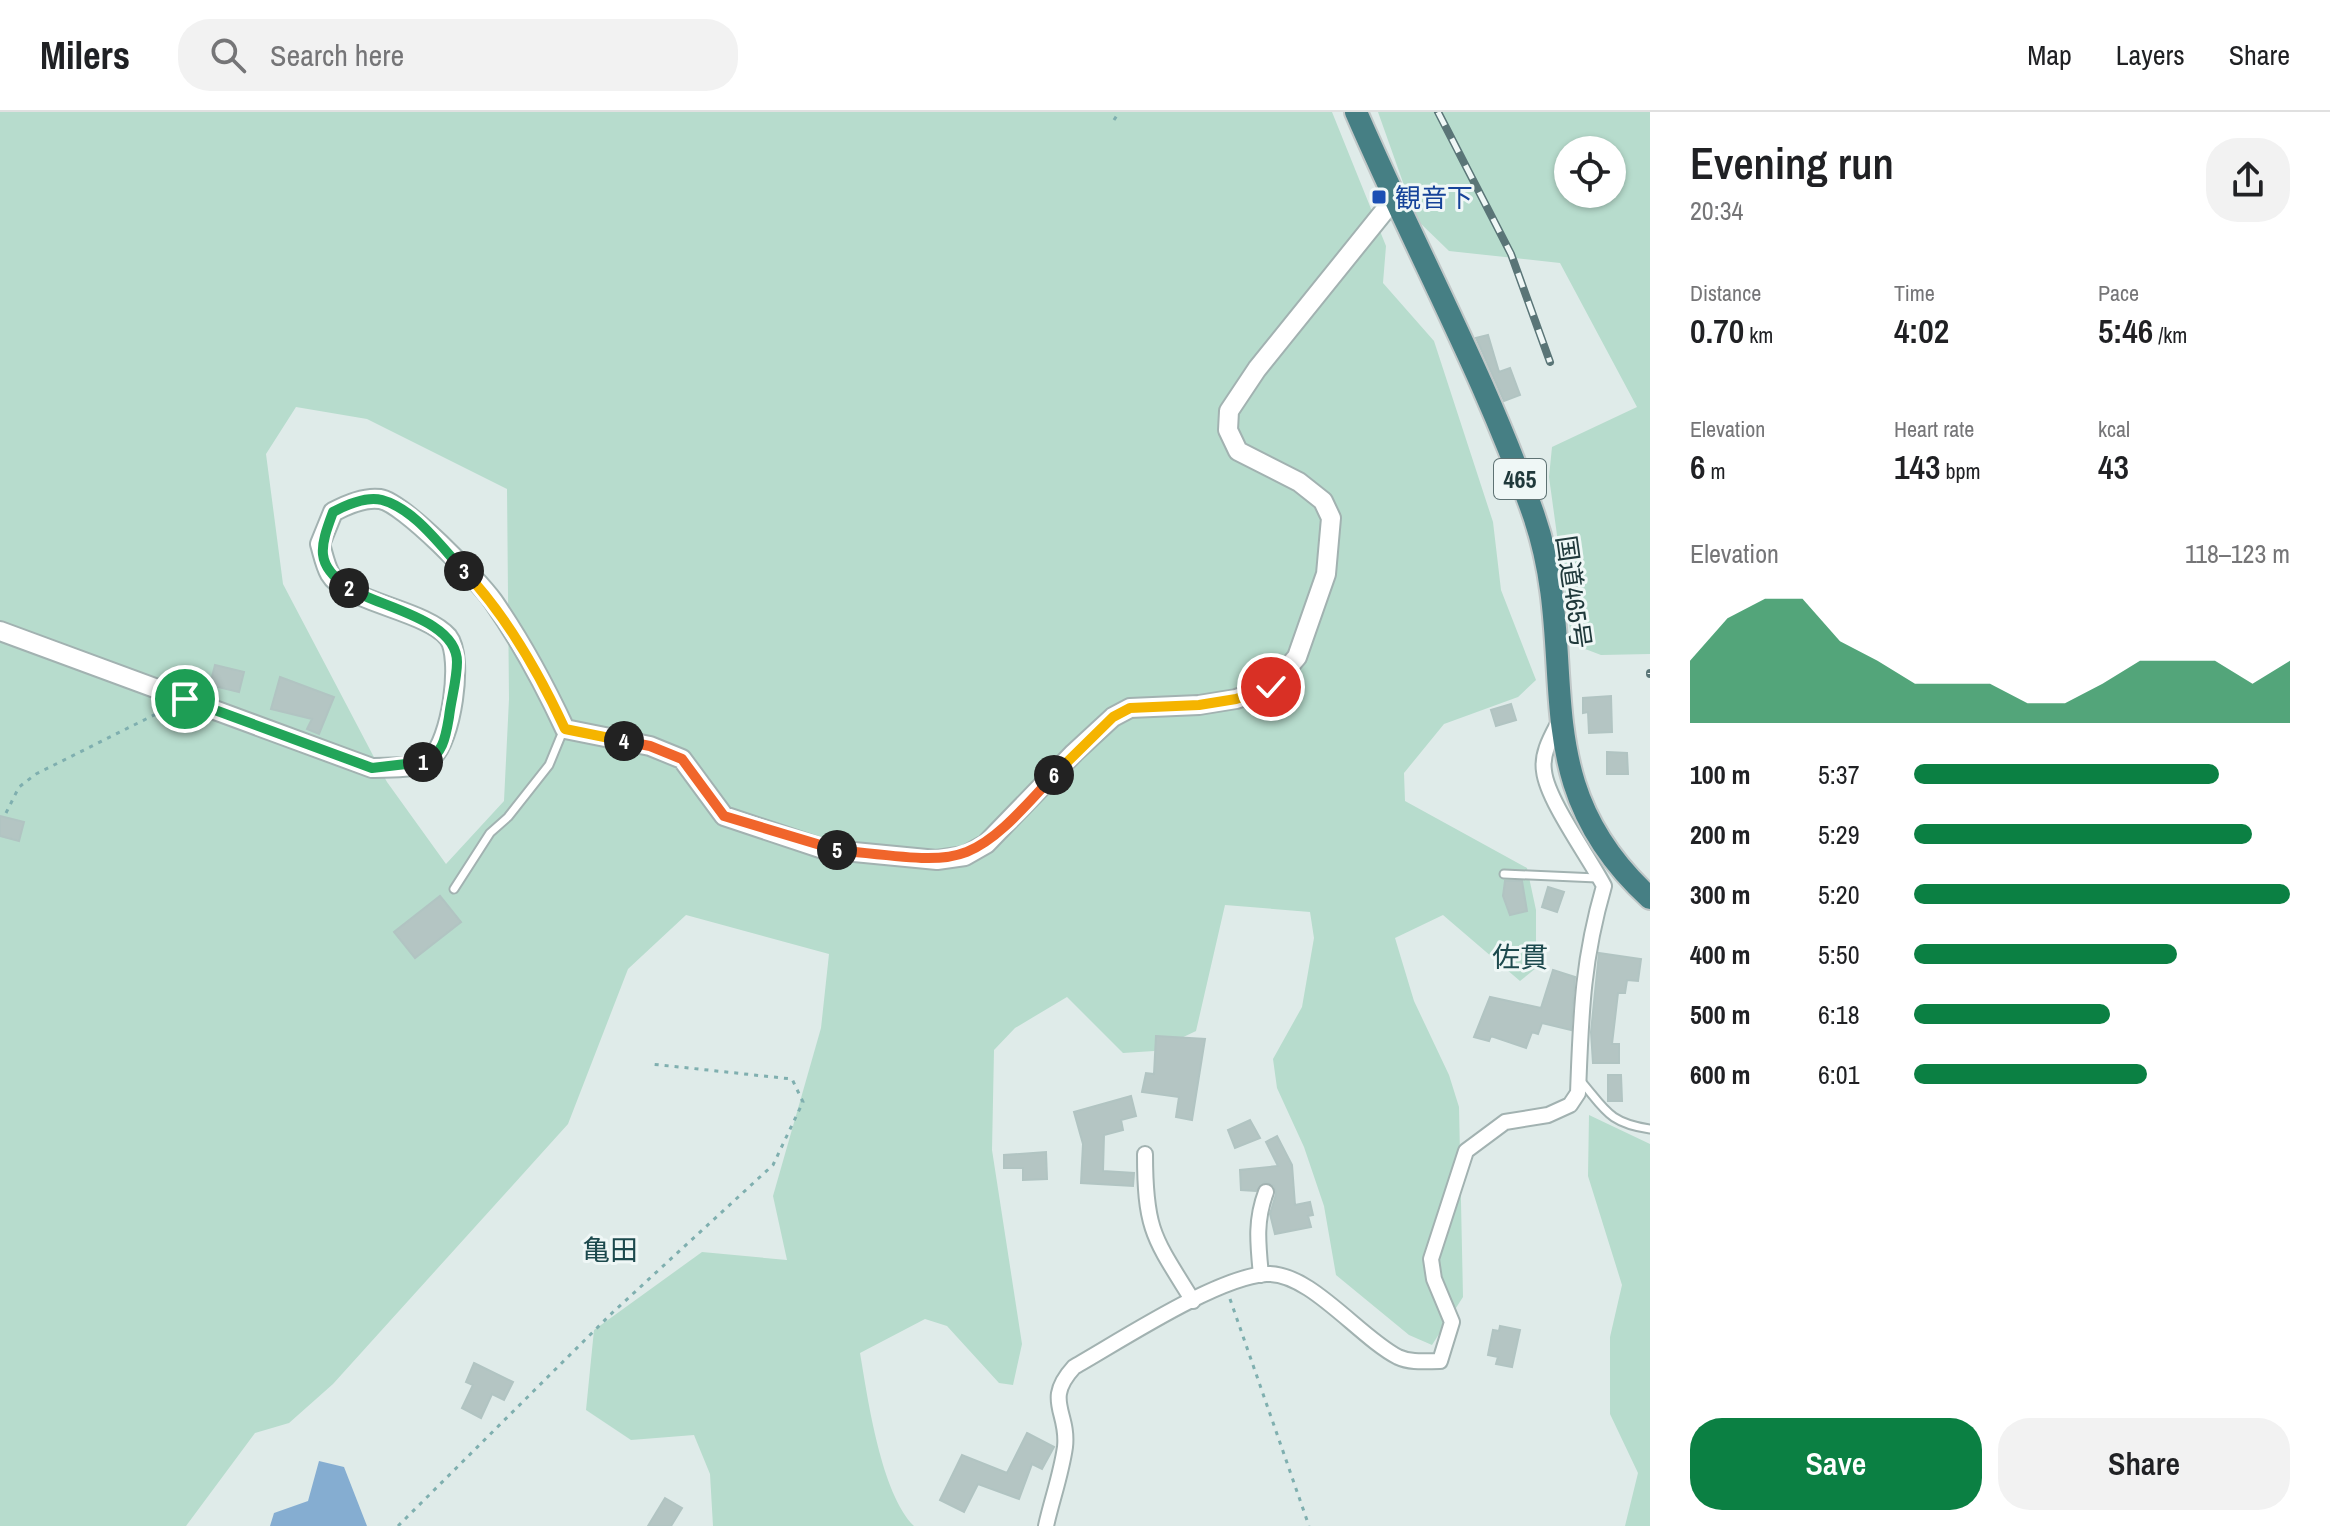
<!DOCTYPE html>
<html lang="en">
<head>
<meta charset="utf-8">
<style>
	:root { --surface:#fff; --page:#f2f2f2; --text:#202124; --muted:#757577; --line:#e0e0e0; --accent:#0b8043 }
	body { margin:0; font-family:"Archivo Narrow","Noto Sans JP",sans-serif; background:var(--page); color:var(--text); height:100vh; display:flex; flex-direction:column; font-size:30px; white-space:nowrap }
	* { box-sizing:border-box; margin:0 }
	p { font-size:26px; color:var(--muted) }
	.icon { flex:none; width:44px; height:44px; fill:none; stroke:currentColor; stroke-width:2; stroke-linecap:round; stroke-linejoin:round }
	.map { position:relative; flex:1; overflow:hidden }
	.details { display:flex; flex-direction:column; background:var(--surface); width:680px }
	.details>* { flex:none }
	.fabs { position:absolute; left:1554px; top:24px; display:grid; gap:16px }
	.fabs a { display:grid; place-items:center; width:72px; height:72px; border-radius:50%; background:var(--surface); box-shadow:0 2px 6px #0004; font-size:40px }
	.pin { position:absolute; display:grid; place-items:center; width:68px; height:68px; color:#fff; margin:-34px; border:4px solid #fff; border-radius:50%; box-shadow:0 2px 8px #0007 }
	.km { position:absolute; width:40px; height:40px; margin:-20px; border-radius:50%; background:#222; color:#fff; font-size:22px; line-height:40px; text-align:center }
	.round { display:grid; place-items:center; flex:none; width:84px; height:84px; border-radius:32px; background:var(--page) }
	.headline { display:flex; align-items:center; justify-content:space-between; height:136px; padding:0 40px }
	h1 { font-size:44px; font-weight:600; line-height:60px }
	.metrics { display:grid; grid-template-columns:repeat(3,1fr); gap:12px; height:136px; padding:8px 40px }
	.metrics div { display:grid; align-content:center }
	.metrics b { font-size:34px; font-weight:600 }
	.metrics small { font-size:22px; font-weight:400 }
	.metrics p { font-size:22px }
	.chart { height:224px; padding:16px 40px }
	.chart p { display:flex; justify-content:space-between }
	.chart svg { width:100%; height:144px; margin-top:8px; fill:var(--accent); opacity:.7 }
	.action { display:flex; gap:16px; margin-top:auto; padding:16px 40px }
	.action a { flex:1; height:92px; border-radius:32px; background:var(--accent); color:#fff; font-size:32px; font-weight:600; line-height:92px; text-align:center }
	.action a+a { background:var(--page); color:var(--text) }
	ul { padding:0 40px; list-style:none; font-size:26px }
	li { display:grid; grid-template-columns:128px 96px 1fr; align-items:center; height:60px }
	li i { height:20px; border-radius:10px; background:var(--accent) }
	header { display:flex; align-items:center; gap:48px; box-sizing:border-box; height:112px; padding:0 40px; background:var(--surface); border-bottom:2px solid var(--line) }
	header strong { font-size:38px }
	nav { display:flex; gap:44px; margin-inline-start:auto; font-size:28px }
	.search { width:560px; height:72px; background:var(--page); display:flex; align-items:center; gap:20px; box-sizing:border-box; padding:0 28px; border-radius:32px; color:var(--muted); font-size:30px }
	main { display:flex; flex:1; min-height:0 }
	.map>svg:first-child { display:block }
	.green { fill:#b7dccd; fill-rule:evenodd }
	.water { fill:#85add1 }
	.building { fill:#b4c5c3; stroke:#b1c4c2; stroke-width:2 }
	.lines { fill:none; stroke-linecap:round; stroke-linejoin:round }
	.service-casing { stroke:#a2b2b1; stroke-width:11 }
	.minor-casing { stroke:#a2b2b1; stroke-width:18 }
	.tertiary-casing { stroke:#a2b2b1; stroke-width:22 }
	.trunk-casing { stroke:#c1c8c8; stroke-width:26 }
	.path { stroke:#7fafaf; stroke-width:3; stroke-dasharray:4 6; stroke-linecap:butt }
	.service { stroke:#fff; stroke-width:7 }
	.minor { stroke:#fff; stroke-width:14 }
	.tertiary { stroke:#fff; stroke-width:18 }
	.trunk { stroke:#467f84; stroke-width:22 }
	.rail-casing { stroke:#5a7577; stroke-width:8 }
	.rail { stroke:#eff7f6; stroke-width:5; stroke-dasharray:15; stroke-linecap:butt }
	.split-1-casing { stroke:#fff; stroke-width:16 }
	.split-2-casing { stroke:#fff; stroke-width:16 }
	.split-3-casing { stroke:#fff; stroke-width:16 }
	.split-4-casing { stroke:#fff; stroke-width:16 }
	.split-5-casing { stroke:#fff; stroke-width:16 }
	.split-6-casing { stroke:#fff; stroke-width:16 }
	.split-7-casing { stroke:#fff; stroke-width:16 }
	.split-1 { stroke:#22a559; stroke-width:10 }
	.split-2 { stroke:#22a559; stroke-width:10 }
	.split-3 { stroke:#22a559; stroke-width:10 }
	.split-4 { stroke:#f5b400; stroke-width:10 }
	.split-5 { stroke:#f0652b; stroke-width:10 }
	.split-6 { stroke:#f0652b; stroke-width:10 }
	.split-7 { stroke:#f5b400; stroke-width:10 }
	.transit-dot { fill:#1a4fb4; stroke:#eff7f6; stroke-width:3 }
	.labels { text-anchor:middle; dominant-baseline:central; stroke-width:6; stroke-linejoin:round; paint-order:stroke }
	.shield { fill:#eff7f6; stroke:#5e7273; stroke-width:2 }
	.shield-label { font-size:24px; font-weight:bold; fill:#20393b }
	.transit-label { font-size:26px; fill:#164399; stroke:#eff7f6; text-anchor:start }
	.street-label { font-size:26px; fill:#20393b; stroke:#eff7f6 }
	.neighbourhood-label { font-size:28px; fill:#1c494d; stroke:#eff7f6 }
</style>
</head>
<body>
<header>
<strong>Milers</strong>
<div class="search"><svg class="icon" aria-label="search" viewBox="0 0 24 24"><circle cx="10" cy="10" r="6"/><path d="M15 15l6 6"/></svg>Search here</div>
<nav><a>Map</a><a>Layers</a><a>Share</a></nav>
</header>
<main>
<div class="map">
<svg width="1650" height="1414" viewBox="0 0 1650 1414">
	<rect width="100%" height="100%" fill="#dfebe9"/>
	<path class="green" d="M0 0H1332L1386 134 1383 171 1434 229 1493 410 1501 478 1536 568 1518 585 1444 612 1404 661 1405 689 1527 756 1536 798V856L1520 869 1443 803 1395 826 1414 889 1449 963 1459 995 1463 1185 1432 1233 1409 1223 1336 1163 1324 1094 1304 1035 1277 976 1273 947 1302 895 1314 826 1310 800 1225 793 1196 919 1154 939 1123 941 1067 885 1015 916 994 938 992 1038 1022 1232 1013 1273 999 1271 947 1214 925 1207 860 1241C868 1288 881 1381 914 1414H713L710 1362 694 1323 631 1328 586 1298 594 1218 702 1140 787 1148 773 1084 821 916 829 842 686 803 628 857 568 1012 333 1272 289 1311 255 1321 186 1414H0ZM296 295 367 307 507 377 509 587 504 689 446 752 387 670 283 472 266 342Z
		M1378 0H1650V542L1601 543 1572 532 1549 365 1552 335 1637 295 1560 151 1449 139 1416 107ZM1568 38H1612V82H1568Z
		M1589 1003 1650 1032V1414H1625L1638 1361 1610 1302V1225L1622 1173 1588 1064Z"/>
	<path class="water" d="M319 1349 344 1355 367 1414H270L274 1401 308 1389Z"/>
	<path class="building" d="M1488 223 1499 260 1510 256 1520 283 1504 289 1476 226Z
		M215 553 244 560 239 580 210 573Z
		M280 565 334 585 319 622 307 617 312 607 271 597Z
		M1611 584 1612 620 1589 621 1588 600 1583 601V586Z
		M1511 592 1516 608 1496 614 1491 598Z
		M1607 640 1627 641 1628 662H1607Z
		M0 704 24 710 19 729 0 724Z
		M1505 769H1522L1527 799 1510 803 1503 784Z
		M1548 775 1564 780 1557 800 1542 795Z
		M440 784 461 810 415 846 394 820Z
		M1599 841 1641 847 1638 869 1627 868 1625 881H1618L1612 932H1619V951H1593L1591 920Z
		M1553 858 1575 865 1571 918 1542 911 1538 922 1532 920 1526 936 1491 924 1489 929 1474 925 1490 885 1541 896Z
		M1156 924 1205 927 1192 1008 1176 1005 1179 985 1142 980 1146 961 1154 962Z
		M1608 963H1621L1622 989H1608Z
		M1131 984 1136 1004 1121 1008 1123 1018 1104 1023 1103 1059 1134 1061 1133 1074 1081 1071 1083 1032 1074 1000Z
		M1250 1008 1260 1026 1235 1036 1228 1018Z
		M1277 1024 1292 1053 1295 1093 1310 1090 1313 1103 1308 1104 1311 1115 1275 1122 1270 1102 1276 1082 1274 1074 1265 1070 1256 1079 1241 1078 1240 1058 1278 1054 1266 1030Z
		M1046 1040 1047 1067 1023 1068V1056H1004V1043Z
		M1500 1214 1520 1218 1512 1255 1496 1252 1498 1245 1488 1243 1493 1218 1499 1219Z
		M474 1251 513 1270 504 1288 492 1282 481 1306 462 1296 473 1273 466 1270Z
		M1027 1321 1054 1335 1042 1357 1032 1352 1019 1387 978 1372 964 1400 940 1388 962 1343 1007 1361Z
		M665 1386 682 1396 671 1414H648Z"/>
	<g class="lines">
		<g class="service-casing">
			<path id="service" d="M1504 762 1597 766
				M454 777 490 721 508 705 549 653 563 619
				M1580 968C1605 997 1608 1011 1650 1017"/>
		</g>
		<g class="minor-casing">
			<path id="minor" d="M1145 1042C1145 1119 1154 1126 1193 1189
				M1261 1163C1258 1132 1255 1109 1266 1080
				M1046 1414C1052 1387 1061 1363 1065 1335 1069 1299 1043 1289 1074 1255 1120 1229 1217 1165 1266 1162 1309 1159 1359 1225 1398 1245 1411 1251 1426 1249 1440 1249L1452 1210 1434 1167 1431 1147 1466 1039 1505 1010 1548 1003 1570 993 1578 981C1581 903 1582 850 1604 774 1589 745 1547 688 1544 659 1541 640 1553 622 1561 606"/>
		</g>
		<g class="tertiary-casing">
			<path id="tertiary" d="M0 519 372 656C389 655 417 658 431 646 451 631 464 545 448 525 425 498 346 490 330 462 325 453 323 442 320 432L333 400C346 393 365 385 380 387 403 390 478 468 493 489 520 528 545 574 565 617L650 634 682 647 724 704 823 737 937 748 965 744 986 732 1074 641 1113 605 1130 596 1199 593 1236 587 1271 575 1297 545 1326 462 1331 406 1323 389 1299 370 1238 339 1228 318 1229 299 1257 257 1394 87"/>
		</g>
		<g class="trunk-casing">
			<path id="trunk" d="M1356 0C1414 135 1486 265 1534 404 1583 547 1519 667 1650 786"/>
		</g>
		<path class="path" d="M1114 8 1119 0
			M6 701 19 675 36 662 164 598
			M1230 1187 1309 1414
			M398 1414 612 1201 773 1053 803 990 792 967 651 952"/>
		<use href="#service" class="service"/>
		<use href="#minor" class="minor"/>
		<use href="#tertiary" class="tertiary"/>
		<use href="#trunk" class="trunk"/>
		<g class="rail-casing">
			<path id="rail" d="M1438 0 1511 142 1550 250
				M1650 561V562"/>
		</g>
		<use href="#rail" class="rail"/>
	</g>
	<g class="lines">
		<g class="split-1-casing">
			<path id="split-1" d="M185 587 372 656 423 650"/>
		</g>
		<g class="split-2-casing">
			<path id="split-2" d="M349 476C378 495 457 507 457 550 457 568 451 587 449 605 446 623 443 645 423 650"/>
		</g>
		<g class="split-3-casing">
			<path id="split-3" d="M349 476C314 453 320 435 333 400 346 393 367 384 382 388 415 397 441 435 464 459"/>
		</g>
		<g class="split-4-casing">
			<path id="split-4" d="M464 459C506 503 539 561 565 617L624 629"/>
		</g>
		<g class="split-5-casing">
			<path id="split-5" d="M624 629 650 634 682 647 724 704 837 738"/>
		</g>
		<g class="split-6-casing">
			<path id="split-6" d="M837 738C964 751 966 761 1054 663"/>
		</g>
		<g class="split-7-casing">
			<path id="split-7" d="M1054 663 1113 605 1130 596 1199 593 1236 587 1271 575"/>
		</g>
		<use href="#split-1" class="split-1"/>
		<use href="#split-2" class="split-2"/>
		<use href="#split-3" class="split-3"/>
		<use href="#split-4" class="split-4"/>
		<use href="#split-5" class="split-5"/>
		<use href="#split-6" class="split-6"/>
		<use href="#split-7" class="split-7"/>
	</g>
	<rect class="transit-dot" x="1371" y="77" width="16" height="16" rx="4"/>
	<g class="labels">
		<rect class="shield" x="1494" y="347" width="52" height="40" rx="6"/>
		<g class="shield-label">
			<text x="1520" y="367">465</text>
		</g>
		<g class="transit-label">
			<text x="1395" y="85">観音下</text>
		</g>
		<g class="street-label">
			<text transform="translate(1574 480) rotate(82)">国道465号</text>
		</g>
		<g class="neighbourhood-label">
			<text x="1520" y="845">佐貫</text>
			<text x="610" y="1138">亀田</text>
		</g>
	</g>
</svg>
<div class="fabs">
<a><svg class="icon" aria-label="locate" viewBox="0 0 24 24"><circle cx="12" cy="12" r="6"/><path d="M12 2v4M12 18v4M2 12h4M18 12h4"/></svg></a>
</div>
<div class="pin" style="left:185px;top:587px;background:#1e9e55"><svg class="icon" aria-label="arrive" viewBox="0 0 24 24"><path d="M6 21V4h12l-3 4 3 4H6"/></svg></div>
<div class="pin" style="left:1271px;top:575px;background:#d93025"><svg class="icon" aria-label="check" viewBox="0 0 24 24"><path d="M5 12l5 5 9-10"/></svg></div>
<b class="km" style="left:423px;top:650px">1</b>
<b class="km" style="left:349px;top:476px">2</b>
<b class="km" style="left:464px;top:459px">3</b>
<b class="km" style="left:624px;top:629px">4</b>
<b class="km" style="left:837px;top:738px">5</b>
<b class="km" style="left:1054px;top:663px">6</b>
</div>
<section class="details">
<div class="headline"><div><h1>Evening run</h1><p>20:34</p></div><a class="round"><svg class="icon" aria-label="share" viewBox="0 0 24 24"><path d="M12 15V3M7 8l5-5 5 5M5 13v7h14v-7"/></svg></a></div>
<div class="metrics">
<div><p>Distance</p><b>0.70<small> km</small></b></div>
<div><p>Time</p><b>4:02</b></div>
<div><p>Pace</p><b>5:46<small> /km</small></b></div>
</div>
<div class="metrics">
<div><p>Elevation</p><b>6<small> m</small></b></div>
<div><p>Heart rate</p><b>143<small> bpm</small></b></div>
<div><p>kcal</p><b>43</b></div>
</div>
<div class="chart"><p><span>Elevation</span>118–123 m</p>
<svg viewBox="0 0 160 44" preserveAspectRatio="none"><path d="M0 44V25L10 12L20 6L30 6L40 19L50 25L60 32L70 32L80 32L90 38L100 38L110 32L120 25L130 25L140 25L150 32L160 25V44z"/></svg>
</div>
<ul>
<li><b>100 m</b>5:37<i style="width:81%"></i></li>
<li><b>200 m</b>5:29<i style="width:90%"></i></li>
<li><b>300 m</b>5:20<i style="width:100%"></i></li>
<li><b>400 m</b>5:50<i style="width:70%"></i></li>
<li><b>500 m</b>6:18<i style="width:52%"></i></li>
<li><b>600 m</b>6:01<i style="width:62%"></i></li>
</ul>
<div class="action"><a>Save</a><a>Share</a></div>
</section>
</main>
</body>
</html>
